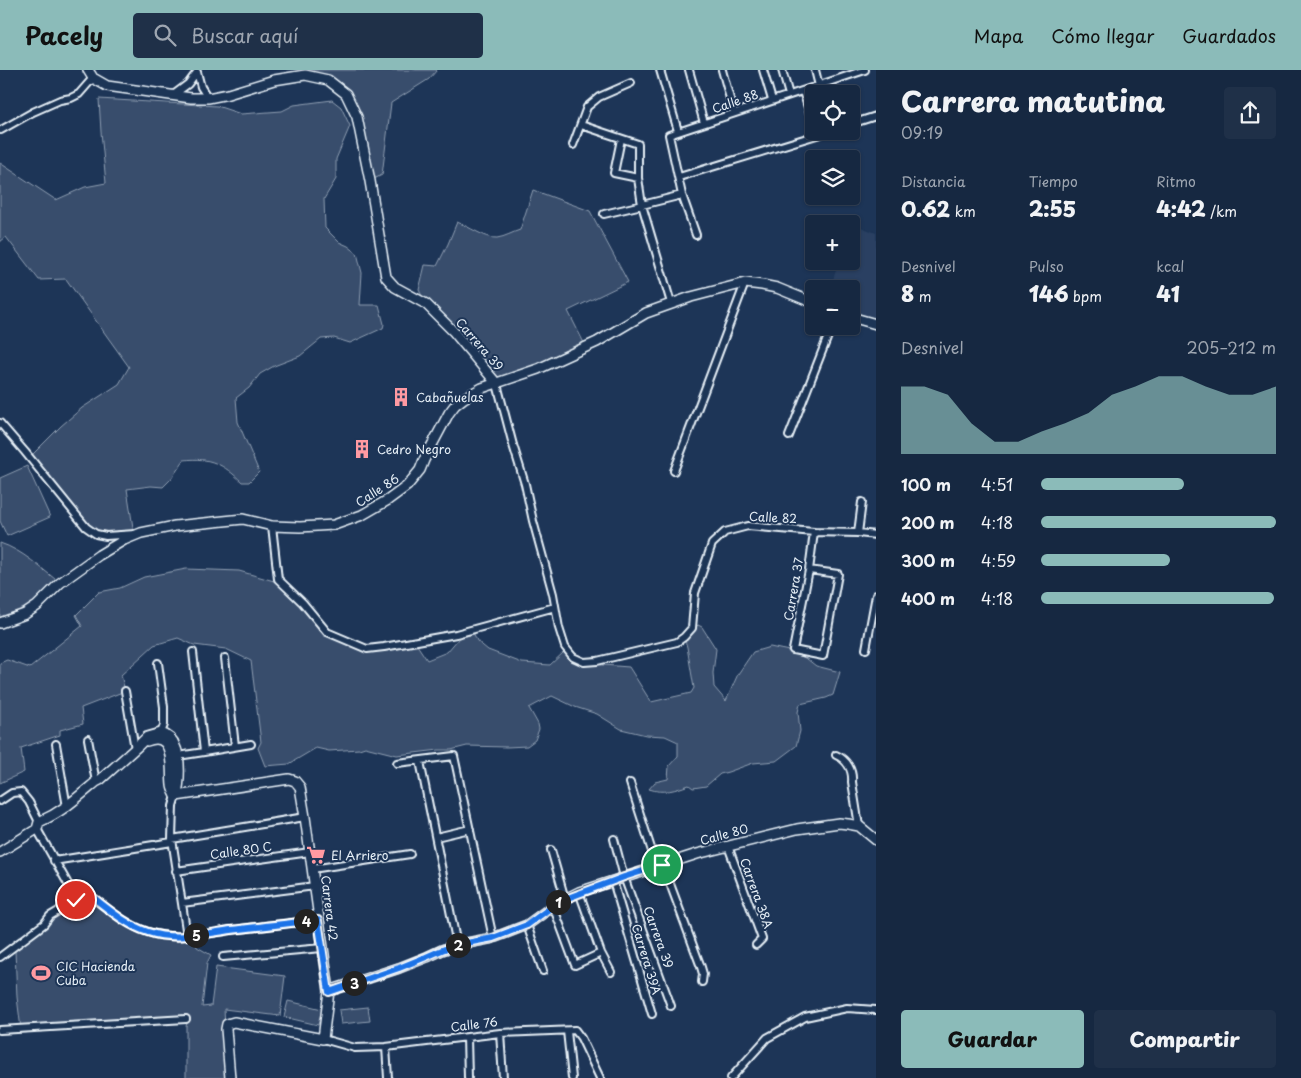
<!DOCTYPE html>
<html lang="es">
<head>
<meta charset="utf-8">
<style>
	:root { --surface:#162841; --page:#1f3048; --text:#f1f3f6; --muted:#9ea6b1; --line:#35445a; --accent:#8bbbb9 }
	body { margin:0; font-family:"Playpen Sans",sans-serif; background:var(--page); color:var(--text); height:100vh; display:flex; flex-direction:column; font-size:19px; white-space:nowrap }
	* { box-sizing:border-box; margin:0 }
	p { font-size:16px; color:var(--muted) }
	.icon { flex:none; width:28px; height:28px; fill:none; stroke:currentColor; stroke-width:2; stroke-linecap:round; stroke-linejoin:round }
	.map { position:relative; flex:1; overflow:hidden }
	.side { display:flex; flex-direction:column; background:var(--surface); width:425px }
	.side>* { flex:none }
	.fabs { position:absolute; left:805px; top:15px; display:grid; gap:10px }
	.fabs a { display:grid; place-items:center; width:55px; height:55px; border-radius:5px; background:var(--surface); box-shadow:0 1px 4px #0004,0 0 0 1px var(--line); font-size:25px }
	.pin { position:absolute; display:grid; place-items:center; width:42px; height:42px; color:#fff; margin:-21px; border:2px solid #fff; border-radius:50%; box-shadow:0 1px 5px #0007 }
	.km { position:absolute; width:25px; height:25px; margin:-12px; border-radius:50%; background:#222; color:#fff; font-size:14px; line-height:25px; text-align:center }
	.round { display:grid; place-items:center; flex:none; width:52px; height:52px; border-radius:5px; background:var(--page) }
	.head { display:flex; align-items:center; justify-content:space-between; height:85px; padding:0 25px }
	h1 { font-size:28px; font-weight:800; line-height:38px }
	.metrics { display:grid; grid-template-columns:repeat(3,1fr); gap:8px; height:85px; padding:5px 25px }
	.metrics div { display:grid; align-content:center }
	.metrics b { font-size:21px; font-weight:800 }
	.metrics small { font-size:14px; font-weight:400 }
	.metrics p { font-size:14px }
	.chart { height:140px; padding:10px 25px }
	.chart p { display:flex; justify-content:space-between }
	.chart svg { width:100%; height:90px; margin-top:5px; fill:var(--accent); opacity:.7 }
	.primary-button { display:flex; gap:10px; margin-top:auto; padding:10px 25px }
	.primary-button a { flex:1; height:58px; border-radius:5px; background:var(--accent); color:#111; font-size:20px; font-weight:800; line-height:58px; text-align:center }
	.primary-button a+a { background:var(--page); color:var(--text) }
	ul { padding:0 25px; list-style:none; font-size:16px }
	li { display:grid; grid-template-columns:80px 60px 1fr; align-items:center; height:38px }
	li i { height:12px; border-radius:6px; background:var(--accent) }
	header { display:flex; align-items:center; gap:30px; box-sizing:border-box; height:70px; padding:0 25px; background:var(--accent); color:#111 }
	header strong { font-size:24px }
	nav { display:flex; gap:28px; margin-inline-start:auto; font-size:18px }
	.search { width:350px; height:45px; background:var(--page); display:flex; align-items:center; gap:12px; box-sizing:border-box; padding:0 18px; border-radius:5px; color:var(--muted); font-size:19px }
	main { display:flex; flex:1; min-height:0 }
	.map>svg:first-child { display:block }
	.built { fill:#2a4162 }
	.green { fill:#374d6c; stroke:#909fb2 }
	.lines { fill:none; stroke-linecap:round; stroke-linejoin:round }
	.street-casing { stroke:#e8f1f8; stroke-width:10 }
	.secondary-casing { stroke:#e8f1f8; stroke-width:12 }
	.street { stroke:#1d3557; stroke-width:6 }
	.secondary { stroke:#1d3557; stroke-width:9 }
	.route-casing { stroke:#fff; stroke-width:10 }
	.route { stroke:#1a73e8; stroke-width:6 }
	.labels { text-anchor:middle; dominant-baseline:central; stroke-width:4; stroke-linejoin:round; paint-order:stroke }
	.street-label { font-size:12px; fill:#e8f1f8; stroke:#1d3557 }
	.poi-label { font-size:12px; fill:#e8f1f8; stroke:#1d3557; text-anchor:start }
</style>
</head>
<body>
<header>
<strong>Pacely</strong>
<div class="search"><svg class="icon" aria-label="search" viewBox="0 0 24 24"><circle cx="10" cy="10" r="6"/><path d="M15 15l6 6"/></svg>Buscar aquí</div>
<nav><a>Mapa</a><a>Cómo llegar</a><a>Guardados</a></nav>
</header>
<main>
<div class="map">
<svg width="876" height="1008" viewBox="0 0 876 1008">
	<rect width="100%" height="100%" fill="#1d3557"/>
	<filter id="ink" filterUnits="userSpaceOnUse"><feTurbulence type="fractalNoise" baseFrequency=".02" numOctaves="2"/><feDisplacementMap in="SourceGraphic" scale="10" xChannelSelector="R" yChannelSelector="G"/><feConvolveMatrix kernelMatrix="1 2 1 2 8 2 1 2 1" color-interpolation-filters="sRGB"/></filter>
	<g filter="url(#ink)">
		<path class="built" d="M853 154 876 163V254L851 247V219H830L839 191H851V157Z"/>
		<path class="green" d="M306 0H437L429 9 391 33 382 105 370 111 349 30 328 10 305 5Z
			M99 29 217 36 241 44 282 41 294 35 332 30 341 37 350 56 336 89V109L324 129 325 158 339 172 348 176 357 183 362 203 360 235H379L384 254 383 258 350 273 334 268 321 269 300 286 274 296 260 304 249 318 236 328 238 352 259 402 249 412H242C223 394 210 387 184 390L171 409 163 417 151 416 127 419 134 464 112 465 93 462 30 387 61 356 82 338 119 314 129 297 66 209 39 210 6 167 0 172V93L56 130 85 117 106 113 101 62Z
			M533 120 590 141 628 212 568 241 585 275 541 295 497 311 426 234 419 220 425 195 437 196 448 174 457 152C468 156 486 169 497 168 505 167 513 162 520 160Z
			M27 396 50 447 7 466 0 451V408Z
			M0 473C22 480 42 499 60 513L43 531 0 553Z
			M186 499 239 501 274 511 303 533 327 562 362 581 415 572 427 590 447 582 459 568 474 564 477 571 488 580 522 593 550 595 564 582 577 593 629 597 651 632 691 623 694 618 687 577 684 567 698 555 702 557 716 579 713 603 714 617 726 631 738 604 753 582 770 577 789 581 807 589 816 596 840 602 833 625 826 628 800 634 798 642 800 661 796 676 776 691 753 693 728 702 720 704 706 716 693 718 689 715C675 720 664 724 649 719L655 712 668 709 669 696 678 686V672L665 666 646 665 621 659 597 644 575 637 552 626 529 638 538 654 539 659 535 670 527 676 507 677 467 676 451 680H439L397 685 365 677 359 679 329 681 316 678 289 694 265 696 258 678 261 672 251 591 226 579 194 575 178 568 154 575 121 605 125 621 81 638 83 654 60 660V665L21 678 24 702 0 713V593L7 590 30 598 82 556 76 545 99 522 120 518 144 507Z
			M89 825 141 864 147 862 193 865 197 877 211 885 207 893 202 937 211 936 216 897 285 906 280 946 224 939 228 1008H186V956L188 951 186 944V949L21 959 17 927 15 881 13 877 50 846Z
			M288 931 322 939 318 955 284 947Z
			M368 937 370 951 341 954 339 940Z"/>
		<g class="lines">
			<g class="street-casing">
				<path id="street" d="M660 0 678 61
					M689 0 704 53
					M722 0 734 43
					M763 0 772 30
					M782 0 789 25
					M815 0 819 16
					M803 21 814 57
					M172 26 188 14 197 2 201 17 208 28
					M851 54 876 46
					M581 55 638 74V108L642 135 671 233
					M1 60 33 42 60 30 71 28 79 24 93 8
					M621 69 614 103 638 108
					M573 75 587 37 599 27 631 13
					M679 107 830 61
					M604 144 642 135 682 125
					M696 165 682 125 669 65 865 0
					M497 314 513 375 525 414 533 451 553 524 559 558 565 577 573 587 584 592 597 591 677 572 684 567 692 558 695 523 712 474 725 462 748 456 814 462 858 463 876 465
					M0 353 25 382 86 457 96 464 106 466 135 464
					M789 366 832 256
					M674 401 745 213
					M272 456 278 509 303 533 327 562 367 579 384 577 456 564 555 537
					M858 463 862 432
					M809 500 838 504 823 586 793 580 809 500 814 462
					M866 579 876 525
					M193 582 204 682
					M225 588 235 676
					M158 593 164 637V655L161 663
					M125 621 135 679
					M88 669 96 712
					M56 674 67 737
					M836 685C847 690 853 700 852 712L859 756
					M178 686 204 682 251 674
					M420 691 457 875
					M397 693 454 686 493 868
					M630 713 657 797
					M176 726 173 736 172 769 187 866
					M0 731 12 723 21 722 29 732 39 752
					M37 759 77 830
					M436 767 470 759
					M172 769 305 747
					M614 769 624 807 671 936
					M728 776 762 869 756 875
					M551 780 565 829
					M54 791 172 772
					M663 795 701 897 703 904 702 912
					M312 799 410 784
					M176 801 310 782
					M613 811 652 944
					M579 822 601 883 611 902
					M182 833 315 816
					M553 836 575 895 601 883
					M527 855 543 901
					M0 887 44 854 50 846 77 830 89 825C107 838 126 855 148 862 174 871 204 864 231 860 260 857 289 853 318 850
					M223 887 322 878
					M0 960 186 949
					M567 961 572 1008
					M500 963 503 1008
					M467 967 468 1008
					M323 969 355 978 386 977 500 963 575 960 581 968 600 1008
					M386 977 388 1008
					M731 1008 767 968 805 947 847 938 876 940"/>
			</g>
			<g class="secondary-casing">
				<path id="secondary" d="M88 0 93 8 107 16 191 28H208L228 24 274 10 305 5 328 10 346 24 357 47 370 111 386 207 395 217 426 234 453 261 497 314
					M851 247 876 254
					M0 553 25 544 37 536 60 513 99 485 124 470 141 463 175 456 243 449 272 456 300 457 334 455 362 445 388 430 407 416 420 400 424 390 449 343 455 335 464 328 482 318 538 299 597 272 646 243 691 227 745 213 762 215 777 218 814 233
					M147 671C176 660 170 699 172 715 172 719 175 723 176 726
					M176 726 289 709 295 711 300 717 305 747 329 921 323 969 234 952 227 954 226 959 230 1008
					M0 782 37 759 39 752C62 742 77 728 96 712L100 710 138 676 147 667 161 663C167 665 173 669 175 676 181 688 180 714 176 726
					M329 921 399 898 427 887 442 880 457 875 493 868 527 855 553 836 565 829 579 822 697 784 797 759 839 753 848 754 859 756 876 770"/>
			</g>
			<use href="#street" class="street"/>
			<use href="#secondary" class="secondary"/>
		</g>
	</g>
	<g class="lines" filter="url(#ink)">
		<g class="route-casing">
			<path id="route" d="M76 830 90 825C107 838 126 855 148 862 174 871 204 864 231 860 260 857 289 853 318 850L329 922 399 898 426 887 442 880 456 875 493 868 527 855 553 836 565 829 624 807 662 795"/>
		</g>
		<use href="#route" class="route"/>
	</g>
	<defs>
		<g id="building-bare" transform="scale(1.5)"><path d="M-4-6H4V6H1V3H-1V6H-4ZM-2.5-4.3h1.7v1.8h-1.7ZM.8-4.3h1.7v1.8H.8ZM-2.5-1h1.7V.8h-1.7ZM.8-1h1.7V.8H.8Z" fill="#ff9aa2" stroke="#1d3557" stroke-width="2.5" paint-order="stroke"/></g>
		<g id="supermarket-bare" transform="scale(1.5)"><path d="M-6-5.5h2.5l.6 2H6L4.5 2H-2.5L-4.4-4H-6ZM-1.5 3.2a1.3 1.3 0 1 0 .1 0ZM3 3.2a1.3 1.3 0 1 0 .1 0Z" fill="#ff9aa2" stroke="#1d3557" stroke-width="2.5" paint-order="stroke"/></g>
		<g id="stadium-bare" transform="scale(1.5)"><path d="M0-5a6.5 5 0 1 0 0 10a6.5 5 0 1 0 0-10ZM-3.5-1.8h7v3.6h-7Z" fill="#ff9aa2" stroke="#1d3557" stroke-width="2.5" paint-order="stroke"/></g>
	</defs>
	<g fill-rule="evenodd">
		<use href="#building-bare" x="401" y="327"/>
		<use href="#building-bare" x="362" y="379"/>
		<use href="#supermarket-bare" x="316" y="785"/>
		<use href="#stadium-bare" x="41" y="903"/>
	</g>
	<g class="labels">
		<g class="street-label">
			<text transform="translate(735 31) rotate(-19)">Calle 88</text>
			<text transform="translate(480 274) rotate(49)">Carrera 39</text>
			<text transform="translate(377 420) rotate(-33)">Calle 86</text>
			<text transform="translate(773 447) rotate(3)">Calle 82</text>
			<text transform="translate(793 519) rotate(-80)">Carrera 37</text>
			<text transform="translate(724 764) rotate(-15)">Calle 80</text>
			<text transform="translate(241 780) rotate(-8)">Calle 80 C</text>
			<text transform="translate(757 823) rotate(70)">Carrera 38A</text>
			<text transform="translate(330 838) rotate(83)">Carrera 42</text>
			<text transform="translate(659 867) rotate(70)">Carrera 39</text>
			<text transform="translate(647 889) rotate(73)">Carrera 39A</text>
			<text transform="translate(474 954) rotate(-7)">Calle 76</text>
		</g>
		<g class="poi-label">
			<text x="416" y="327">Cabañuelas</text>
			<text x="377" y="379">Cedro Negro</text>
			<text x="331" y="785">El Arriero</text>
			<text x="56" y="896">CIC Hacienda<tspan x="56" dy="14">Cuba</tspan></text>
		</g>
	</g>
</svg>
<div class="fabs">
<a><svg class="icon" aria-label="locate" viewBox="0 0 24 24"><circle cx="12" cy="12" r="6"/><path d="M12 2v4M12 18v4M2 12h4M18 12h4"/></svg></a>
<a><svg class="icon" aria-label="layers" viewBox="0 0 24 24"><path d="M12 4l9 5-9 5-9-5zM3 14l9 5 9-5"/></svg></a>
<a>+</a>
<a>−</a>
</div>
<div class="pin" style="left:662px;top:795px;background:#1e9e55"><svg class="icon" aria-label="arrive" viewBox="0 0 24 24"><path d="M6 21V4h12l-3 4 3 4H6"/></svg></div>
<div class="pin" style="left:76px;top:830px;background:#d93025"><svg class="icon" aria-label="check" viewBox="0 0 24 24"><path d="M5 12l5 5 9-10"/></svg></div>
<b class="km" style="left:558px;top:832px">1</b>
<b class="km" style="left:458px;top:875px">2</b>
<b class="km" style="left:354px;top:913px">3</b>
<b class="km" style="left:306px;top:851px">4</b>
<b class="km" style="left:196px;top:865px">5</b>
</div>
<section class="side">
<div class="head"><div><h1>Carrera matutina</h1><p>09:19</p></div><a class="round"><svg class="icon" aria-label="share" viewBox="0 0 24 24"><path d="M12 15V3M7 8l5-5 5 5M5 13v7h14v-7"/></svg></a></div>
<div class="metrics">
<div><p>Distancia</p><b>0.62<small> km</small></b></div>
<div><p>Tiempo</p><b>2:55</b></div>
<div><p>Ritmo</p><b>4:42<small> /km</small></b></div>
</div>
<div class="metrics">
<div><p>Desnivel</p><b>8<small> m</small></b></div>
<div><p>Pulso</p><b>146<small> bpm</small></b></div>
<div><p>kcal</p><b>41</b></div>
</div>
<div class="chart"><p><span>Desnivel</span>205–212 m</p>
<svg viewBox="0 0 160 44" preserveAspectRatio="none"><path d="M0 44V11L10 11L20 15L30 29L40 38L50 38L60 33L70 29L80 24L90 15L100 11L110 6L120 6L130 11L140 15L150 15L160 11V44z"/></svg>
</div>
<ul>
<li><b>100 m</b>4:51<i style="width:61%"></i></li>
<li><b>200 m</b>4:18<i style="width:100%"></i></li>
<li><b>300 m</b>4:59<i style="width:55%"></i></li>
<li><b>400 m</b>4:18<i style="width:99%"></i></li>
</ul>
<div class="primary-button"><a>Guardar</a><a>Compartir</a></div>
</section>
</main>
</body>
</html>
